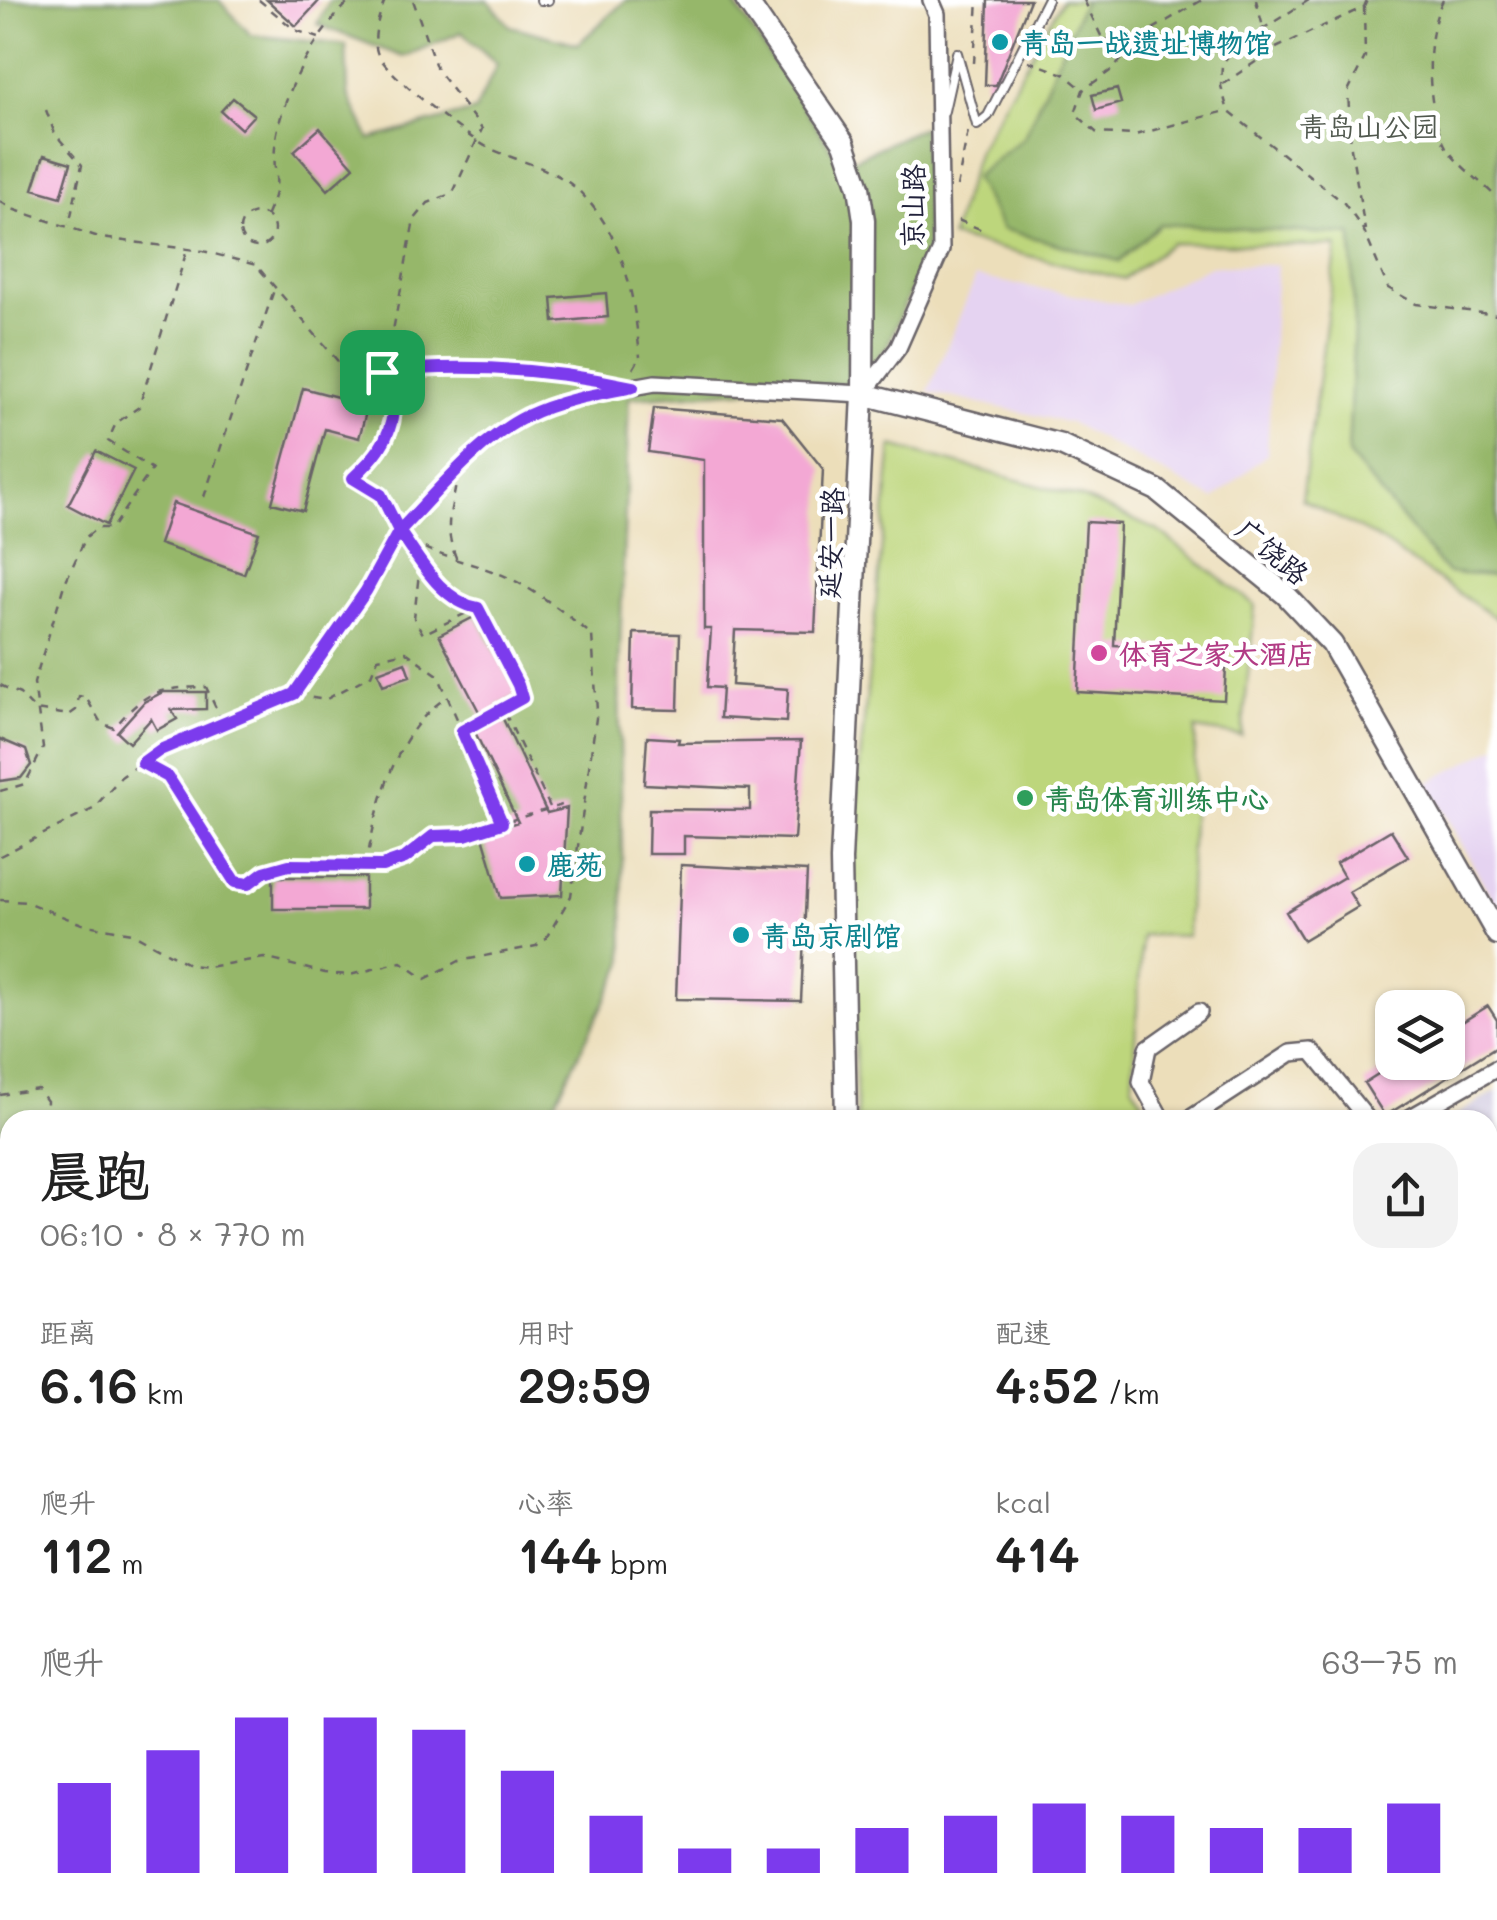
<!DOCTYPE html>
<html lang="zh">
<head>
<meta charset="utf-8">
<style>
	:root { --surface:#fff; --page:#f2f2f2; --text:#222; --muted:#767676; --accent:#7c3aed }
	body { margin:0; font-family:Mali,"LXGW WenKai TC",sans-serif; background:var(--page); color:var(--text); height:100vh; display:flex; flex-direction:column; font-size:38px; white-space:nowrap }
	* { box-sizing:border-box; margin:0 }
	p { font-size:32px; color:var(--muted) }
	.icon { flex:none; width:55px; height:55px; fill:none; stroke:currentColor; stroke-width:2; stroke-linecap:round; stroke-linejoin:round }
	.map { position:relative; flex:1; overflow:hidden }
	.details { position:absolute; left:0px; top:1110px; width:1498px; height:810px; display:flex; flex-direction:column; background:var(--surface); border-radius:30px 30px 0 0; box-shadow:0 2px 8px #0004 }
	.details>* { flex:none }
	.tools { position:absolute; left:1375px; top:990px; display:grid; gap:20px }
	.tools a { display:grid; place-items:center; width:90px; height:90px; border-radius:20px; background:var(--surface); box-shadow:0 2px 8px #0004; font-size:50px }
	.pin { position:absolute; display:grid; place-items:center; width:85px; height:85px; color:#fff; margin:-42px; border-radius:20px; box-shadow:0 5px 15px #0006 }
	.round { display:grid; place-items:center; flex:none; width:105px; height:105px; border-radius:30px; background:var(--page) }
	.head { display:flex; align-items:center; justify-content:space-between; height:170px; padding:0 40px }
	h1 { font-size:55px; font-weight:600; line-height:75px }
	.stats { display:grid; grid-template-columns:repeat(3,1fr); gap:15px; height:170px; padding:10px 40px }
	.stats div { display:grid; align-content:center }
	.stats b { font-size:50px; font-weight:600 }
	.stats small { font-size:28px; font-weight:400 }
	.stats p { font-size:28px }
	.chart { height:280px; padding:20px 40px }
	.chart p { display:flex; justify-content:space-between }
	.chart svg { width:100%; height:180px; margin-top:10px; stroke:var(--accent); stroke-width:6 }
	.map>svg:first-child { display:block }
	.built { fill:#e5d3f1 }
	.industrial { fill:#c7c0d9 }
	.green { fill:#bdd67b; stroke:#707c5b; stroke-width:2.5 }
	.forest { fill:#96b76b; stroke:#5c6c53; stroke-width:2.5 }
	.building { fill:#f3a8d4 }
	.lines { fill:none; stroke-linecap:round; stroke-linejoin:round }
	.lane-casing { stroke:#696467; stroke-width:12 }
	.street-casing { stroke:#696467; stroke-width:20 }
	.secondary-casing { stroke:#696467; stroke-width:25 }
	.primary-casing { stroke:#696467; stroke-width:28 }
	.highway-casing { stroke:#696467; stroke-width:32 }
	.path { stroke:#696467; stroke-width:2.5; stroke-dasharray:8 8; stroke-linecap:butt }
	.lane { stroke:#fff; stroke-width:8 }
	.street { stroke:#fff; stroke-width:15 }
	.secondary { stroke:#fff; stroke-width:20 }
	.primary { stroke:#fff; stroke-width:22 }
	.highway { stroke:#fff; stroke-width:28 }
	.path-bridge { stroke:#696467; stroke-width:2.5; stroke-dasharray:8 8; stroke-linecap:butt }
	.route-casing { stroke:#fff; stroke-width:20 }
	.route { stroke:#7c3aed; stroke-width:12 }
	.culture-dot { fill:#0f9aa8; stroke:#fff; stroke-width:4 }
	.hotel-dot { fill:#d1479c; stroke:#fff; stroke-width:4 }
	.leisure-dot { fill:#2e9e5b; stroke:#fff; stroke-width:4 }
	.labels { text-anchor:middle; dominant-baseline:central; stroke-width:9; stroke-linejoin:round; paint-order:stroke }
	.culture-label { font-size:28px; font-weight:bold; fill:#0d838f; stroke:#fff; text-anchor:start }
	.park-label { font-size:28px; fill:#50584e; stroke:#fff }
	.street-label { font-size:28px; fill:#22223b; stroke:#fff }
	.hotel-label { font-size:28px; font-weight:bold; fill:#b23c85; stroke:#fff; text-anchor:start }
	.leisure-label { font-size:28px; font-weight:bold; fill:#27864d; stroke:#fff; text-anchor:start }
</style>
</head>
<body>
<div class="map">
<svg width="1497" height="1920" viewBox="0 0 1497 1920">
	<rect width="100%" height="100%" fill="#fff"/>
	<filter id="ink" filterUnits="userSpaceOnUse"><feTurbulence type="fractalNoise" baseFrequency=".01" numOctaves="2"/><feDisplacementMap in="SourceGraphic" scale="20" xChannelSelector="R" yChannelSelector="G"/><feConvolveMatrix kernelMatrix="1 2 1 2 8 2 1 2 1" color-interpolation-filters="sRGB"/></filter>
	<filter id="wash" filterUnits="userSpaceOnUse"><feTurbulence type="fractalNoise" baseFrequency=".0048" numOctaves="4" result="noise"/><feDisplacementMap in="SourceGraphic" scale="40" xChannelSelector="R" yChannelSelector="G"/><feGaussianBlur stdDeviation="2.25" result="paint"/><feColorMatrix in="noise" values="0 0 0 0 0 0 0 0 0 0 0 0 0 0 0 0 0 1.4 0 .05"/><feComposite in="paint" operator="in"/></filter>
	<g filter="url(#wash)">
		<rect width="100%" height="100%" fill="#ecdeba"/>
		<path class="built" d="M1277 265 1267 454 1214 499 1071 423 928 392 976 277 1129 305 1210 266Z
			M1497 746V908L1428 783Z"/>
		<path class="industrial" d="M1497 1091V1244L1488 1250V1120H1448Z
			M0 1816H10V1910H29L34 1920H0Z"/>
		<path class="green" d="M1062 0H1497V619L1375 537 1302 499 1337 246 1171 243 1124 279 951 237 978 150Z
			M892 446 1080 497 1157 530 1255 605 1242 736 1196 729 1187 936 1142 935 1132 1085 1143 1102 1118 1120H857L850 859Z
			M0 1246 10 1248V1793H0Z"/>
		<path class="forest" d="M0 0H219L251 35 346 45 348 94 370 139 475 111 497 64 462 32 403 57 317 24 330 0H488L510 26 578 44 626 0H732L842 165 923 127 927 251 887 347 853 383 629 398 619 677 624 963 547 1118 10 1120V1204L0 1202Z
			M1084 0H1497V576L1447 573 1348 454 1354 327 1352 235 1160 224 1119 261 1002 229 974 177 1024 137Z"/>
		<g id="blocks">
			<path class="building" d="M267 0H320L296 26Z
				M988 0H1030L996 85H985Z
				M1117 89 1121 103 1096 110 1092 95Z
				M233 98 254 115 241 129 221 111Z
				M320 128 354 167 328 190 294 151Z
				M44 155 71 163 61 197 33 189Z
				M606 293 608 317 554 322 552 298Z
				M303 388 368 405 359 438 325 429 303 511 272 503Z
				M654 408 782 418 823 469 815 632 735 630 732 685 788 689 786 722 720 718 722 688 707 687 711 629H704V460L648 452Z
				M96 451 134 470 106 525 68 505Z
				M173 503 259 533 244 574 159 544Z
				M1086 522 1120 524 1114 645 1227 651 1224 700 1077 692Z
				M476 616 518 694 497 706 547 813 567 808 562 895 501 898 482 833 518 822 474 730 486 725 439 635Z
				M634 633 680 634 678 710 632 709Z
				M405 662 410 676 383 685 378 672Z
				M163 692H206V709L171 710 177 719 157 730 151 719 129 743 117 732 144 702Z
				M647 737 679 739 678 743 801 741 794 839 684 836V854H648L649 809 750 810V789L644 784Z
				M0 739 26 750 31 765 21 778 0 781Z
				M1391 830 1408 857 1349 892 1358 907 1303 940 1286 912 1344 877 1336 863Z
				M681 865 807 871 801 1001 676 999Z
				M273 877H365V909H273Z
				M1488 1006 1497 1020V1046L1385 1116 1364 1083 1397 1062H1448V1031Z"/>
		</g>
	</g>
	<g filter="url(#ink)">
		<use href="#blocks" fill-opacity="0" stroke="#696467" stroke-width="2.5"/>
		<g class="lines">
			<g class="lane-casing">
				<path id="lane" d="M541 0H548
					M944 111 957 53 977 125 988 116 1047 0
					M0 1803H10"/>
			</g>
			<g class="street-casing">
				<path id="street" d="M633 387 655 383 863 394 898 348 941 250 937 14 931 0
					M1162 1120 1141 1082 1148 1048 1199 1012
					M1188 1120 1291 1053 1312 1051 1368 1120
					M1406 1120 1497 1068
					M0 1226 10 1228
					M1488 1282 1497 1298
					M1488 1624 1497 1638
					M1488 1818 1497 1830
					M545 1910 550 1920
					M770 1920 786 1910"/>
			</g>
			<g class="secondary-casing">
				<path id="secondary" d="M746 0 844 143 859 187 864 220 863 394 841 860 846 1120
					M863 394 1061 445 1157 490 1285 594 1332 644 1497 934
					M995 1910 998 1920"/>
			</g>
			<g class="primary-casing">
				<path id="primary" d="M1488 1900 1497 1894
					M1455 1920 1471 1910"/>
			</g>
			<g class="highway-casing">
				<path id="highway" d="M1490 1920 1497 1916"/>
			</g>
			<path class="path" d="M259 0 295 30 319 38
				M1084 0 1103 40 1143 35 1202 0
				M1256 0 1263 27
				M1309 0 1237 45 1222 64 1221 86 1228 111 1344 203 1364 231 1388 288 1416 304 1497 315
				M1443 0C1424 35 1426 112 1446 147 1457 165 1482 182 1497 198
				M1364 7 1365 57 1348 91 1351 148 1365 230
				M1143 35 1113 69 1083 90 1075 113 1097 133 1135 135 1226 111
				M1028 61 1064 74 1082 89
				M974 63 978 0
				M1223 84 1276 48 1364 7 1367 0
				M46 110 55 134 82 165 69 225
				M957 187 968 131
				M0 201 12 209 102 238 203 251 256 265 342 366C380 372 406 367 443 365 499 364 560 371 615 383
				M240 230a17 17 0 1 1 34 0a17 17 0 1 1-34 0Z
				M267 215C284 175 272 182 275 147 279 99 316 32 351 0
				M958 220 987 232
				M633 369 640 357
				M457 472C455 510 440 520 457 560
				M204 497 274 290
				M398 528 381 495 353 478C373 459 390 441 393 412L380 399 414 220 428 203 453 193 482 129 437 70 413 0
				M402 535C422 563 443 601 478 608L522 698 504 711
				M420 564 414 618 423 634 477 608
				M0 685 20 694 35 710 69 715 76 710 79 697 85 696 101 723 114 728C146 690 158 688 206 687L224 725
				M296 695 325 700 371 675 378 658 406 652 438 675 502 823 562 805
				M463 731 504 711 550 807
				M143 763 168 777 235 881 248 884 264 872 289 865 382 866 405 859 433 836 465 835 502 823
				M0 791 25 784 43 748 34 683 64 585 86 537 97 528H112L152 469 108 441 116 423 139 407 187 250
				M0 856 93 809 121 777 159 750 294 694 366 591 394 536 480 450 525 417 599 394 617 384
				M366 865C377 806 393 733 447 697
				M0 900 26 902 82 924 132 933 190 965 208 967 264 958 325 973 350 975 401 962 425 979 459 961 536 946 546 938 571 896 597 711 592 635C564 612 527 583 492 571 457 558 428 556 399 531
				M0 1095 38 1089 47 1101 46 1117"/>
			<use href="#lane" class="lane"/>
			<use href="#street" class="street"/>
			<use href="#secondary" class="secondary"/>
			<use href="#primary" class="primary"/>
			<use href="#highway" class="highway"/>
			<path class="path-bridge" d="M385 0C379 15 372 36 377 52 383 72 467 137 487 147 520 163 556 167 582 194 626 240 634 297 640 357"/>
		</g>
	</g>
	<g class="lines" filter="url(#ink)">
		<g class="route-casing">
			<path id="route" d="M382 372 380 399 393 412C390 441 373 459 353 478L381 495 399 531 366 591 294 694 160 750 142 763 168 777 235 882 248 884 264 872 289 865 382 866 405 858 433 836 465 835 502 823 462 731 522 698 518 685 478 608C441 601 420 560 399 531 437 492 478 440 527 416 560 400 597 394 633 387 550 369 466 363 382 372"/>
		</g>
		<use href="#route" class="route"/>
	</g>
	<g class="culture-dot">
		<circle cx="1000" cy="42" r="10"/>
		<circle cx="527" cy="864" r="10"/>
		<circle cx="741" cy="935" r="10"/>
	</g>
	<circle class="hotel-dot" cx="1099" cy="653" r="10"/>
	<circle class="leisure-dot" cx="1025" cy="798" r="10"/>
	<g class="labels">
		<g class="culture-label">
			<text x="1020" y="42">青岛一战遗址博物馆</text>
			<text x="547" y="864">鹿苑</text>
			<text x="761" y="935">青岛京剧馆</text>
		</g>
		<g class="park-label">
			<text x="1369" y="126">青岛山公园</text>
		</g>
		<g class="street-label">
			<text transform="translate(912 206) rotate(-89)">京山路</text>
			<text transform="translate(830 543) rotate(-88)">延安一路</text>
			<text transform="translate(1273 551) rotate(40)">广饶路</text>
		</g>
		<g class="hotel-label">
			<text x="1119" y="653">体育之家大酒店</text>
		</g>
		<g class="leisure-label">
			<text x="1045" y="798">青岛体育训练中心</text>
		</g>
	</g>
</svg>
<div class="tools">
<a><svg class="icon" aria-label="layers" viewBox="0 0 24 24"><path d="M12 4l9 5-9 5-9-5zM3 14l9 5 9-5"/></svg></a>
</div>
<div class="pin" style="left:382px;top:372px;background:#1e9e55"><svg class="icon" aria-label="arrive" viewBox="0 0 24 24"><path d="M6 21V4h12l-3 4 3 4H6"/></svg></div>
<section class="details">
<div class="head"><div><h1>晨跑</h1><p>06:10 · 8 × 770 m</p></div><a class="round"><svg class="icon" aria-label="share" viewBox="0 0 24 24"><path d="M12 15V3M7 8l5-5 5 5M5 13v7h14v-7"/></svg></a></div>
<div class="stats">
<div><p>距离</p><b>6.16<small> km</small></b></div>
<div><p>用时</p><b>29:59</b></div>
<div><p>配速</p><b>4:52<small> /km</small></b></div>
</div>
<div class="stats">
<div><p>爬升</p><b>112<small> m</small></b></div>
<div><p>心率</p><b>144<small> bpm</small></b></div>
<div><p>kcal</p><b>414</b></div>
</div>
<div class="chart"><p><span>爬升</span>63–75 m</p>
<svg viewBox="0 0 160 44" preserveAspectRatio="none"><path d="M5 44V22M15 44V14M25 44V6M35 44V6M45 44V9M55 44V19M65 44V30M75 44V38M85 44V38M95 44V33M105 44V30M115 44V27M125 44V30M135 44V33M145 44V33M155 44V27"/></svg>
</div>
</section>
</div>
</body>
</html>
